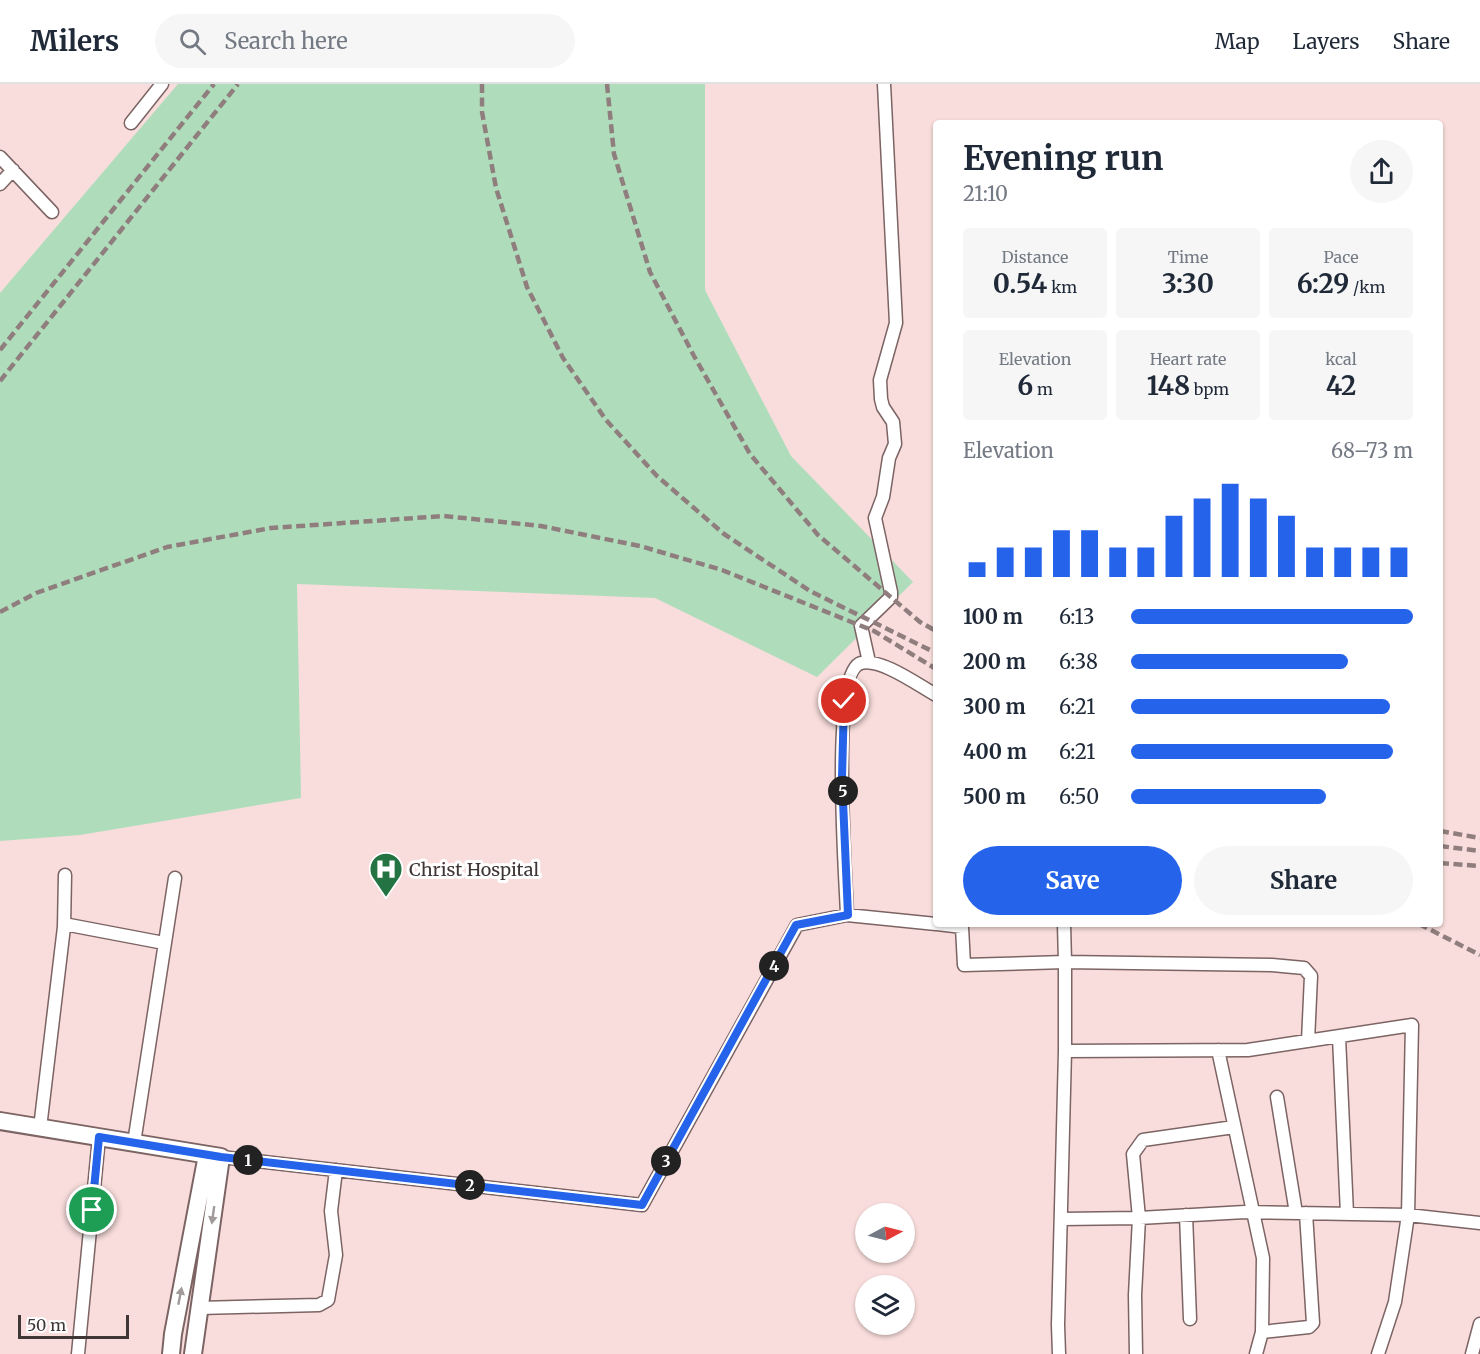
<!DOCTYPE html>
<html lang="en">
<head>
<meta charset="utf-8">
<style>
	:root { --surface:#fff; --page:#f6f6f7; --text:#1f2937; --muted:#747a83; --line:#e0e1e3; --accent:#2563eb }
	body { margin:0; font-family:Merriweather,serif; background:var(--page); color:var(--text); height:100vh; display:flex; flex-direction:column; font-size:22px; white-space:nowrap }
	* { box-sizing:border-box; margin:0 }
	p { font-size:20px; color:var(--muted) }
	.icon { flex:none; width:33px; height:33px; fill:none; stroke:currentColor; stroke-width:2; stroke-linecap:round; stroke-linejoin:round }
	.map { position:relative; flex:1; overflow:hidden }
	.sheet { position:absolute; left:933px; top:36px; width:510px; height:807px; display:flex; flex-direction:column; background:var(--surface); border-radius:6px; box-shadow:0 2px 4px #0004 }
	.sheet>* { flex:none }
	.needle { width:39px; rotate:83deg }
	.tools { position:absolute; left:855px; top:1119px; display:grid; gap:12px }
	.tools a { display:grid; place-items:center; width:60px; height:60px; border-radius:50%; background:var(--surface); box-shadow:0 2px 4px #0004; font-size:30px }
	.scale { position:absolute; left:18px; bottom:15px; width:111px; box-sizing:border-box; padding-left:6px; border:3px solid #403636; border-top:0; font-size:16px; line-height:21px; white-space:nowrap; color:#403636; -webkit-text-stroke:4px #fff; paint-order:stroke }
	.pin { position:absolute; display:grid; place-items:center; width:51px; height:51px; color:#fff; margin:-26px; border:3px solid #fff; border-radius:50%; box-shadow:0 2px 6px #0007 }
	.km { position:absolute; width:30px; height:30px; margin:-15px; border-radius:50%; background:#222; color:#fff; font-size:16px; line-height:30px; text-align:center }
	.round { display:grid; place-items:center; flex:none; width:63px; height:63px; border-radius:32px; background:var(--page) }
	.overview { display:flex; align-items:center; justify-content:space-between; height:102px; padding:0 30px }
	h1 { font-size:33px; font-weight:700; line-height:45px }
	.metrics { display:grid; grid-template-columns:repeat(3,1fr); gap:9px; height:102px; padding:6px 30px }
	.metrics div { display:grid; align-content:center; border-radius:6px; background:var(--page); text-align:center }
	.metrics b { font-size:26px; font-weight:700 }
	.metrics small { font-size:16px; font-weight:400 }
	.metrics p { font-size:16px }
	.chart { height:168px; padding:12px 30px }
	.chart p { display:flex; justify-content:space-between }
	.chart svg { width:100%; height:108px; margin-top:6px; stroke:var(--accent); stroke-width:6 }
	.button { display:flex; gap:12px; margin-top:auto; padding:12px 30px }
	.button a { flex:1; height:69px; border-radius:36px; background:var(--accent); color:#fff; font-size:24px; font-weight:700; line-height:69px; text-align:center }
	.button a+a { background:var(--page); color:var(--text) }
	ul { padding:0 30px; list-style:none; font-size:20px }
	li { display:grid; grid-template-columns:96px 72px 1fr; align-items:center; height:45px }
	li i { height:15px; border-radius:8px; background:var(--accent) }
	header { display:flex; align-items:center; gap:36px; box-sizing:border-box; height:84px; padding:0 30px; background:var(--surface); border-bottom:2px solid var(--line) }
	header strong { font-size:28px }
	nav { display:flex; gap:33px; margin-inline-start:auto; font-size:21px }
	.search { width:420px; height:54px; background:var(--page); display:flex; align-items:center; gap:15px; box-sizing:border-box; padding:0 21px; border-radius:33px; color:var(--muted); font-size:22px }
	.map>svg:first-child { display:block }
	.green { fill:#afddbc }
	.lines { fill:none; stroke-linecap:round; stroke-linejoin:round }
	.street-casing { stroke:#7b6463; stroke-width:15 }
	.secondary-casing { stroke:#7b6463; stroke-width:20 }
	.street { stroke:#fff; stroke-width:12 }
	.secondary { stroke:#fff; stroke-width:16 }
	.rail { stroke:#8f7e7d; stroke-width:4.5; stroke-dasharray:9 4.5; stroke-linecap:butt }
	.oneway { fill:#a09a9a }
	.route-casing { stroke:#fff; stroke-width:12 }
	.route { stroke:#2563eb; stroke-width:8 }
	.labels { text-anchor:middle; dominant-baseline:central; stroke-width:6; stroke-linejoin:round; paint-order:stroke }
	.poi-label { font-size:18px; fill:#403636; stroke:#fff; text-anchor:start }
</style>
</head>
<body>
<header>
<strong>Milers</strong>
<div class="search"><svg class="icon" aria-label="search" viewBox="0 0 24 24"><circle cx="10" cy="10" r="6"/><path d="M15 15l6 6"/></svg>Search here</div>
<nav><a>Map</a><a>Layers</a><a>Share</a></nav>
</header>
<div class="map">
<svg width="1480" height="1270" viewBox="0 0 1480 1270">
	<rect width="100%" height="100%" fill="#f8dddc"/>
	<path class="green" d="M178 0H705V206L791 372 913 498 817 593 655 514 297 500 301 714 80 751 0 757V209Z"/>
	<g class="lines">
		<g class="street-casing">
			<path id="street" d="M131 39 162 0
				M0 73 52 128
				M0 100 13 86
				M869 578 861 542 891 513V508L875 434 883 413 889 374 895 360 893 338 883 323 881 315 880 296 896 239 884 0
				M847 831C846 797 830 588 861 579 881 574 918 601 936 611
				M64 840 164 859
				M937 840 962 843 964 881 1065 878V967L1248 966 1412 941 1408 1131 1245 1128 1139 1134 1135 1211 1136 1270
				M1064 840 1065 878 1272 881 1304 884 1311 892 1308 957
				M1339 953 1347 1130
				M1218 966 1263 1174 1262 1248 1256 1270
				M1277 1013 1296 1129
				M40 1044 64 843 65 791
				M134 1059 175 794
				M221 1073 642 1121 797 841 847 831 936 840
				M1186 1131 1190 1235
				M1061 1135 1139 1134 1133 1070 1143 1056 1234 1043
				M199 1224 319 1221 328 1216 336 1171 331 1127 336 1086
				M1262 1248 1309 1243 1313 1239 1306 1129
				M78 1270 99 1053
				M1059 1270 1058 1241 1065 967
				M1378 1270 1395 1218 1408 1131 1480 1139
				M1472 1270 1480 1240"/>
		</g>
		<g class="secondary-casing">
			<path id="secondary" d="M0 1037 221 1073 193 1270
				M171 1270 173 1250 207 1071"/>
		</g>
		<use href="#street" class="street"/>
		<use href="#secondary" class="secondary"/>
		<path class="rail" d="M482 0V28L496 104 527 203 563 274 606 336 657 392 724 450 810 507 936 569
			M607 0 614 70 650 188 694 272 750 370 818 451 920 538 936 547
			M0 266 214 0
			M0 297 238 0
			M0 528 36 509 167 463 271 444 444 432 541 442 640 462 722 486 874 547 936 585
			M1440 747 1480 754
			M1440 762 1480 767
			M1440 779 1480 782
			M1419 840 1480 871"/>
	</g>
	<defs><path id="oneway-solid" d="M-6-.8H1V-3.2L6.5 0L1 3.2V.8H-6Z" transform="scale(1.5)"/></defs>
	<g class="oneway">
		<use href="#oneway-solid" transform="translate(213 1131) rotate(98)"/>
		<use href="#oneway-solid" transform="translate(180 1212) rotate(-79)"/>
	</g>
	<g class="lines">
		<g class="route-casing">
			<path id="route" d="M92 1126 99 1053 221 1073 642 1121 796 841 848 831 842 694 844 617"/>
		</g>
		<use href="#route" class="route"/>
	</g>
	<defs>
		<g id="hospital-pin" transform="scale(1.725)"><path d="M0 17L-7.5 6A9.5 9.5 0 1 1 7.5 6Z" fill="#237343" stroke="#fff"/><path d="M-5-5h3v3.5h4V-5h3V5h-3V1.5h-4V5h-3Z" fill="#fff"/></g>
	</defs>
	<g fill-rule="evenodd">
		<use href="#hospital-pin" x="386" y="785"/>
	</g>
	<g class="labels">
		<g class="poi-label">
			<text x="409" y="785">Christ Hospital</text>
		</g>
	</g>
</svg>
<div class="tools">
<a><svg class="needle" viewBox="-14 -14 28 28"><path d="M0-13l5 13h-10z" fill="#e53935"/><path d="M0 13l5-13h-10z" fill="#747a83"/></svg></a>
<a><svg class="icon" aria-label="layers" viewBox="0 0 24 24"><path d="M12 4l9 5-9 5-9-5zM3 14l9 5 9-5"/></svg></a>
</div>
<div class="scale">50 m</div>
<div class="pin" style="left:92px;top:1126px;background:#1e9e55"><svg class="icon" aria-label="arrive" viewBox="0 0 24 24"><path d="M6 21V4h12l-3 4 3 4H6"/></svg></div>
<div class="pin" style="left:844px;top:617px;background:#d93025"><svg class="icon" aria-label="check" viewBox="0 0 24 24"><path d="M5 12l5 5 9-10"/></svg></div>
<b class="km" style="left:248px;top:1076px">1</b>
<b class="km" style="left:470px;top:1101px">2</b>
<b class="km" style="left:666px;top:1077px">3</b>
<b class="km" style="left:774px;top:882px">4</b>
<b class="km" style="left:843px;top:707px">5</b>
<section class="sheet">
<div class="overview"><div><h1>Evening run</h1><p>21:10</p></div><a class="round"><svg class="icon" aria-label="share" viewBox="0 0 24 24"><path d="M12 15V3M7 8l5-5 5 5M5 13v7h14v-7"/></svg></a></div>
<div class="metrics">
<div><p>Distance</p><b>0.54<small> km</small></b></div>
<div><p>Time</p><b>3:30</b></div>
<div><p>Pace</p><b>6:29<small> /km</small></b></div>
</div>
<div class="metrics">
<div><p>Elevation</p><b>6<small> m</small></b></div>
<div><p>Heart rate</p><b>148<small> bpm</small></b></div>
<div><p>kcal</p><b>42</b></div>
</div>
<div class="chart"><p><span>Elevation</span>68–73 m</p>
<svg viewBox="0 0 160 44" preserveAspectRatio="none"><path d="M5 44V38M15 44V32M25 44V32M35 44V25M45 44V25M55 44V32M65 44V32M75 44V19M85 44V12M95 44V6M105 44V12M115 44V19M125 44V32M135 44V32M145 44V32M155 44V32"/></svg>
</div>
<ul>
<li><b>100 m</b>6:13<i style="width:100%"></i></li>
<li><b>200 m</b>6:38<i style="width:77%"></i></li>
<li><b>300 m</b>6:21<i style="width:92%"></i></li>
<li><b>400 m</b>6:21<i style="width:93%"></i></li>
<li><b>500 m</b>6:50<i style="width:69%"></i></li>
</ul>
<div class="button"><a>Save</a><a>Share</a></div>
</section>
</div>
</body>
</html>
